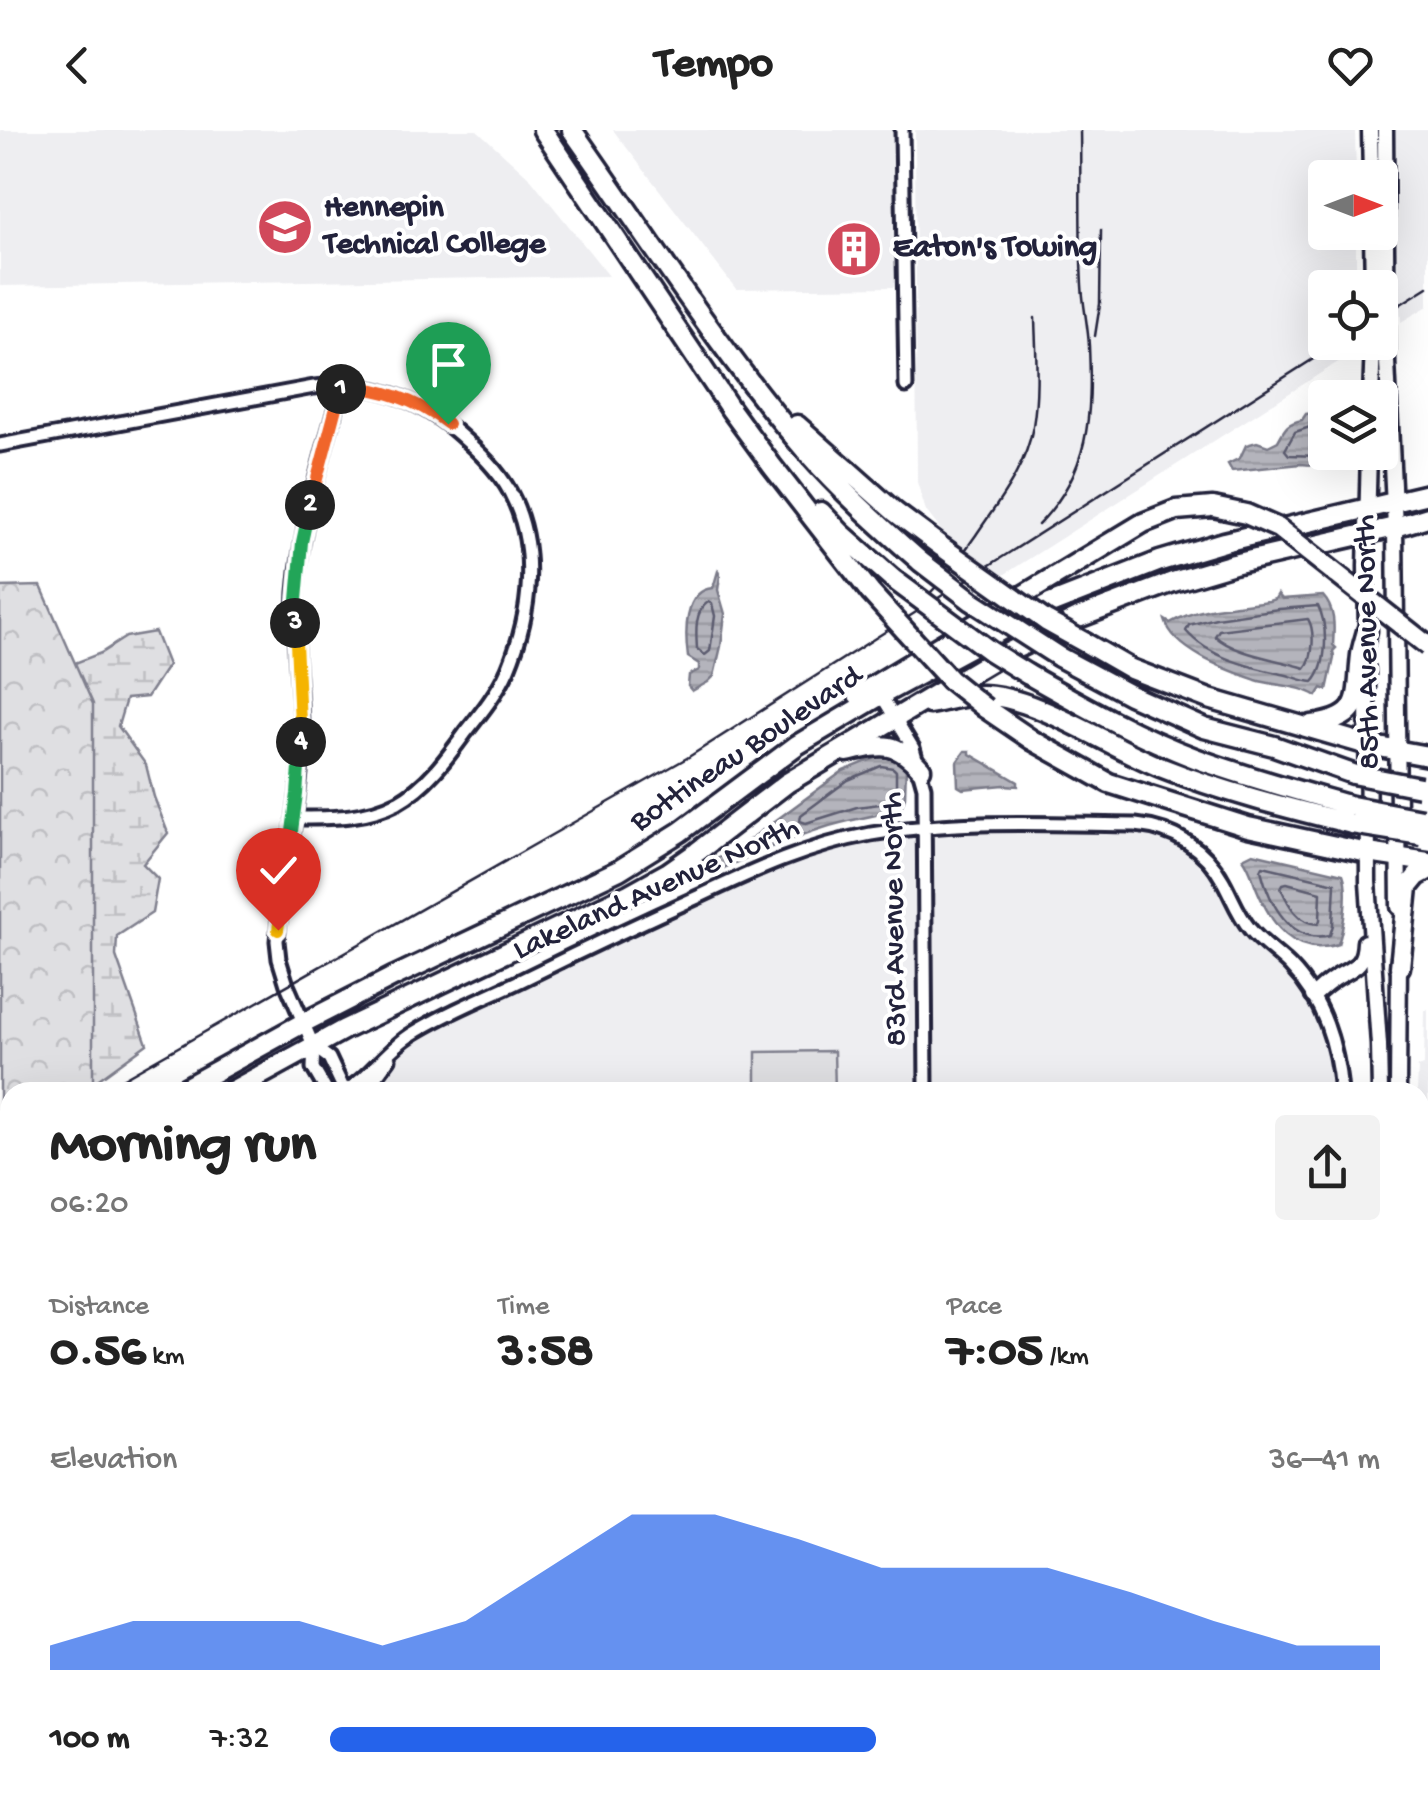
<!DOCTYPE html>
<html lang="en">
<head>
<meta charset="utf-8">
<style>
	:root { --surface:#fff; --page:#f2f2f2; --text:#222; --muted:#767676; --accent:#2563eb }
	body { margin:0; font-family:"Gochi Hand",sans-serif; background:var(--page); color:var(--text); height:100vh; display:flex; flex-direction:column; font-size:38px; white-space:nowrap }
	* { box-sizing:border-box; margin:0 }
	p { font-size:32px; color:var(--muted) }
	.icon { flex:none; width:55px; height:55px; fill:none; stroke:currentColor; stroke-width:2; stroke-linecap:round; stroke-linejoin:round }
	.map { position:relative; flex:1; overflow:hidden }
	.side { position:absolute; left:0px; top:952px; width:1430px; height:718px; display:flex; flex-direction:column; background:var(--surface); border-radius:30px 30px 0 0; box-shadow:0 10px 40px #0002 }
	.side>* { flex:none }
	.needle { width:65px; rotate:90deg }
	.tools { position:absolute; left:1308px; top:30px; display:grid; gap:20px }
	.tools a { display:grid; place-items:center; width:90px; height:90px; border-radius:10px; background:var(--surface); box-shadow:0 10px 40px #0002; font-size:50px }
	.pin { position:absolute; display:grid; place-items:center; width:85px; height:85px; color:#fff; margin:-102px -42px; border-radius:50% 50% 50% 0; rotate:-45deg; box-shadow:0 0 10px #0007 }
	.pin .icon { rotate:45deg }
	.km { position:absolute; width:50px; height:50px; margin:-25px; border-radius:50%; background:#222; color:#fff; font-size:28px; line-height:50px; text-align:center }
	.round { display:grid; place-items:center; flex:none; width:105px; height:105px; border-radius:10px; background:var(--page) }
	.summary { display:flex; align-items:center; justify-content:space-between; height:170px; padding:0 50px }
	h1 { font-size:55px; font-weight:800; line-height:75px }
	.metrics { display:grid; grid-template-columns:repeat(3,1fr); gap:15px; height:170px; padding:10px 50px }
	.metrics div { display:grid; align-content:center }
	.metrics b { font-size:50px; font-weight:800 }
	.metrics small { font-size:28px; font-weight:400 }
	.metrics p { font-size:28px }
	.chart { height:280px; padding:20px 50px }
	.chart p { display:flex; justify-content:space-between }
	.chart svg { width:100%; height:180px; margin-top:10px; fill:var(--accent); opacity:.7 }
	ul { padding:0 50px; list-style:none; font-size:32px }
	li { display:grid; grid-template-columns:160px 120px 1fr; align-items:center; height:75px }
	li i { height:25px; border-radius:12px; background:var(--accent) }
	header { display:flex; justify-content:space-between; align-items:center; height:130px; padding:0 50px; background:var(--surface); font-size:45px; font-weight:800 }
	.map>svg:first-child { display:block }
	.built { fill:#eeeef1 }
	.wetland { fill:url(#wetland-marsh); stroke:#80808e; stroke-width:2.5 }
	.park { fill:url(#park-crowns); stroke:#80808e; stroke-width:2.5 }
	.garden { fill:#dfdfe2; stroke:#80808e; stroke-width:2.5 }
	.water { fill:url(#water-rules); stroke:#7a7a88; stroke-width:2.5 }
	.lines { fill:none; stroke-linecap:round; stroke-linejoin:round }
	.shore { stroke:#5c5c6f; stroke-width:2.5 }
	.stream { stroke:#7a7a88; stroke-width:2.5 }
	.river { stroke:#b4b4bc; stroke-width:14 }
	.minor-casing { stroke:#22223b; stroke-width:19 }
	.major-casing { stroke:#22223b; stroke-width:21 }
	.highway-casing { stroke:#22223b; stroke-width:25 }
	.minor { stroke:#fff; stroke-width:11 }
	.major { stroke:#fff; stroke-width:14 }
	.highway { stroke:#fff; stroke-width:18 }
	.rail { stroke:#22223b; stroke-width:2.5 }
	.highway-bridge-casing { stroke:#22223b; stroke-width:25; stroke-linecap:butt }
	.highway-bridge { stroke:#fff; stroke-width:18 }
	.split-1-casing { stroke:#fff; stroke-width:20 }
	.split-2-casing { stroke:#fff; stroke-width:20 }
	.split-3-casing { stroke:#fff; stroke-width:20 }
	.split-4-casing { stroke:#fff; stroke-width:20 }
	.split-5-casing { stroke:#fff; stroke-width:20 }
	.split-6-casing { stroke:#fff; stroke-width:20 }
	.split-1 { stroke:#f0652b; stroke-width:12 }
	.split-2 { stroke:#f0652b; stroke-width:12 }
	.split-3 { stroke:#22a559; stroke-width:12 }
	.split-4 { stroke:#f5b400; stroke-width:12 }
	.split-5 { stroke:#22a559; stroke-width:12 }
	.split-6 { stroke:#f5b400; stroke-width:12 }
	.labels { text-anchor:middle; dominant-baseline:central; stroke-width:8; stroke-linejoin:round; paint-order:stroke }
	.poi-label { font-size:32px; font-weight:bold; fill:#22223b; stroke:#fff; text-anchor:start }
	.street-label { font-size:32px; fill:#22223b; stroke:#fff }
</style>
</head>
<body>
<header><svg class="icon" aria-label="back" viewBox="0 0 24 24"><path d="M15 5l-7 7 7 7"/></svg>Tempo<svg class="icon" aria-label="heart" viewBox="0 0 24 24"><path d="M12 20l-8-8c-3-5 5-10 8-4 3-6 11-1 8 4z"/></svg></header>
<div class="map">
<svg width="1428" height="1669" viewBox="0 0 1428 1669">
	<defs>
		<pattern id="wetland-marsh" width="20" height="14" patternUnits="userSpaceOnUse" patternTransform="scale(2.5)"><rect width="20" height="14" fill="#dfdfe2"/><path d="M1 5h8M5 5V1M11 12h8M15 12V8" fill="none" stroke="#bfbfc3"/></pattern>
		<pattern id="park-crowns" width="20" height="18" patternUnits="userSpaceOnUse" patternTransform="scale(2.5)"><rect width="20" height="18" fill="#dfdfe2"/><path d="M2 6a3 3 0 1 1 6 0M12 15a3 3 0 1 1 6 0" fill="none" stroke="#bfbfc3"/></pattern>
		<pattern id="water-rules" width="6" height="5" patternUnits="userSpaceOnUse" patternTransform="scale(2.5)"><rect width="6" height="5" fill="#b4b4bc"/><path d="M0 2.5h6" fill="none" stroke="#9a9aa2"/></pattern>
	</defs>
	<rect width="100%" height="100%" fill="#fff"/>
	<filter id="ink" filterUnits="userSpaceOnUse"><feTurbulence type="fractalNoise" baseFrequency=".01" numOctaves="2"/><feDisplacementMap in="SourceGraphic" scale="20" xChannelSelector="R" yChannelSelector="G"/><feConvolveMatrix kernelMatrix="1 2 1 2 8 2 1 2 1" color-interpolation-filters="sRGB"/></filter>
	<g filter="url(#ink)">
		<path class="built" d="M0 0H477L531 49 609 146 0 156Z
			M613 0H893L894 157 736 159Z
			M915 0H1355L1356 47 1325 48V102L1356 103V157L1325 158V212L1357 213V220L1002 446 941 400 926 381 917 352Z
			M1396 0H1428V176L1401 192 1398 148Z
			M1132 702 1160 709 1189 724 1213 751 1230 786 1255 817 1285 843 1309 876 1318 894 1327 927 1331 962H369L402 921 428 904 688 779 783 738 851 716 937 704Z
			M1425 880H1428V1324L1420 1320 1421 982 1420 962H1417L1418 937 1424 935Z
			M10 1099V1566L0 1567V1104Z"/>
		<path class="wetland" d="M155 502 168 535 147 567 126 569 118 596 146 635 154 667 168 703 143 734 158 749 152 783 117 806 116 826 147 914 81 962H10V1004L0 1010 38 623 75 533 101 523 126 507Z"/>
		<path class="park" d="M41 456 93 574V956L81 962H10V1004L0 1010V457Z"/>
		<path class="garden" d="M834 921 835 962H756V922Z"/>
		<path class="water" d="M1323 282 1325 283V322L1332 323 1329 333 1324 336 1301 334 1232 341 1228 334 1240 328 1246 315 1257 312 1268 316 1278 311C1285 298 1287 293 1302 290L1306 284Z
			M718 441 720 446 718 460 725 484 721 516 714 546 708 552 692 561 688 556 689 545 699 540V534L688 527C685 505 683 460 713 458Z
			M1278 464 1282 469 1323 466C1336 480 1334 498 1333 515L1336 518 1333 521 1334 528 1327 560 1322 558 1317 566C1300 555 1275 556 1256 550 1228 540 1174 521 1165 490L1170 493C1200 476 1236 476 1269 471L1275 469Z
			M965 621H970V624L1018 652V656L1004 655 963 659 958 656 957 632Z
			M880 626 898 629 906 635 905 667 901 678C875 687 849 689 823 698 778 712 734 734 690 753L688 747 693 742 745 713 843 641Z
			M1253 723 1343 744C1349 760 1344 797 1338 814 1293 828 1271 794 1256 757 1252 747 1250 737 1243 728Z
			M242 1660H418L416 1669H243Z"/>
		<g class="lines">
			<path class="shore" d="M1325 292 1295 302 1285 320 1289 325 1318 326 1325 317
				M708 472 712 474 715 486 710 521 705 525 697 519C696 502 694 482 708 472Z
				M1318 476C1328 495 1328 536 1313 552 1301 551 1293 546 1282 544 1249 537 1208 527 1186 501L1189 495 1216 488 1279 479Z
				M1308 489C1315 500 1314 528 1305 538 1278 529 1236 525 1215 506L1219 500Z
				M881 636 893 638 896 641V663L892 670 880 674 857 677 806 693 800 691 801 685 848 650Z
				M1263 736 1335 753 1333 795 1330 805C1290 815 1269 772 1261 740Z
				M1287 753 1321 762 1320 790 1318 794C1298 793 1289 776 1281 758L1283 754Z"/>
			<path class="stream" d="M0 1001 9 1006"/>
			<path class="river" d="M211 1660 213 1669"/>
			<g class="minor-casing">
				<path id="minor" d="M902 0 906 256
					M0 315 314 257C369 250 419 268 460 305 479 322 498 340 510 362 539 416 531 484 508 539 498 562 482 582 466 602 447 628 427 656 398 672 365 689 330 688 294 688
					M881 565 913 618 924 657 926 962
					M314 917 329 928 345 962
					M327 962 313 938 314 917 287 855 279 829 277 811C282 750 297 690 301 630 304 581 294 534 295 485 296 406 322 330 342 255
					M343 962C370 948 386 920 412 904 448 881 490 866 528 847 585 819 642 792 700 766 755 740 810 715 871 704 959 689 1048 694 1136 695 1174 699 1205 718 1223 751 1232 767 1238 785 1250 799 1261 813 1277 823 1290 836 1324 871 1337 915 1341 962
					M365 962 389 929
					M1420 1101 1428 1102
					M0 1278 10 1272
					M1420 1337H1428
					M1420 1354H1428
					M496 1660V1669
					M755 1660 759 1669
					M1191 1669V1660
					M1311 1669V1660"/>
			</g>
			<g class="major-casing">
				<path id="major" d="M1370 0 1371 48
					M1385 0 1387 232 1395 397 1399 777
					M1372 102 1373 158
					M1371 268 1373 212
					M1367 507 1366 437 1369 322
					M1367 539 1368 752 1379 915 1380 962
					M1313 866C1320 860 1326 854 1334 849 1352 837 1364 838 1365 812
					M1398 962 1399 828
					M1388 1669V1660
					M1405 1669V1660"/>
			</g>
			<g class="highway-casing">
				<path id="highway" d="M543 0 731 280 772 336 870 462
					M572 0C647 106 721 223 806 321 841 361 881 397 921 432
					M797 295 895 382 942 417
					M821 382 841 403 893 449
					M1084 512 1131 539 1209 569 1368 615 1428 626
					M1059 527 1130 565 1204 598 1274 616 1353 644
					M1027 544C1082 575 1136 606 1195 628 1246 647 1299 661 1352 676
					M858 565 1143 393 1176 380 1213 377
					M929 574C946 571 964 565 982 565 1036 566 1108 616 1160 637 1223 662 1287 678 1352 694
					M985 578 1032 610 1109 653 1248 697 1368 723 1428 732
					M1312 595C1365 588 1356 567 1361 525 1362 517 1365 509 1367 501
					M847 622C883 614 895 610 921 639
					M1400 837 1408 757 1417 746 1428 740
					M178 962 303 893 395 846 619 740 680 702 797 615 881 565 1050 474 1160 431 1224 412 1428 364
					M230 962 343 900 629 764 667 743 697 722 787 653 991 531 1078 488 1173 452 1234 434 1395 397 1428 387
					M0 1063 10 1058
					M0 1092 10 1087"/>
			</g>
			<use href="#minor" class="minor"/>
			<use href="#major" class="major"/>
			<use href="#highway" class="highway"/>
			<path class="rail" d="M1380 187 1428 157
				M1095 206 1100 174 1101 100
				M1038 395C1090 342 1092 286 1089 216 1088 196 1083 175 1082 155 1079 103 1081 51 1080 0
				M928 465C947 447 961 426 976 405 999 371 1026 338 1033 296 1039 261 1036 223 1035 188
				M99 962 687 628 1340 212
				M0 1017 10 1011"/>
			<g class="highway-bridge-casing">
				<path id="highway-bridge" d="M1213 377 1246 384 1278 398 1428 516
					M942 417 1046 491 1084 512
					M921 432 972 471 1059 527
					M893 449 990 521 1027 544
					M870 462 950 550 985 578
					M1353 644 1420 657
					M1352 676 1421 689
					M1352 694 1421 705"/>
			</g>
			<use href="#highway-bridge" class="highway-bridge"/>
		</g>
	</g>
	<g class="lines" filter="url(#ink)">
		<g class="split-1-casing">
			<path id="split-1" d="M341 259 342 255C381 259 416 269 448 294"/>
		</g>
		<g class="split-2-casing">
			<path id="split-2" d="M310 375 341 259"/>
		</g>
		<g class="split-3-casing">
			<path id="split-3" d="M295 493 302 412 310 375"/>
		</g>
		<g class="split-4-casing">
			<path id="split-4" d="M295 493 301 612"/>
		</g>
		<g class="split-5-casing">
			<path id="split-5" d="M288 731 297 664 301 612"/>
		</g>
		<g class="split-6-casing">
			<path id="split-6" d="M278 800 288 731"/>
		</g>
		<use href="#split-1" class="split-1"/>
		<use href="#split-2" class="split-2"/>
		<use href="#split-3" class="split-3"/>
		<use href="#split-4" class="split-4"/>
		<use href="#split-5" class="split-5"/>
		<use href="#split-6" class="split-6"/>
	</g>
	<defs>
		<g id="university-disc" transform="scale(2.875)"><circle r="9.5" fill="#d1495b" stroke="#fff"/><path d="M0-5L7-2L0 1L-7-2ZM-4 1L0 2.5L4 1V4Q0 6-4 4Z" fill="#fff"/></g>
		<g id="building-disc" transform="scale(2.875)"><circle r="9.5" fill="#d1495b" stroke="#fff"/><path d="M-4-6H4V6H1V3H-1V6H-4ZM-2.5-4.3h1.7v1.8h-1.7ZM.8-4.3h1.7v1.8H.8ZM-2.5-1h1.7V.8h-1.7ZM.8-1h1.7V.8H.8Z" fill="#fff"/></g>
	</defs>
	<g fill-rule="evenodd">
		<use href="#university-disc" x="285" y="97"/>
		<use href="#building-disc" x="854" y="119"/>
	</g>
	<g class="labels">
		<g class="poi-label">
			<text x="324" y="79">Hennepin<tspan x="324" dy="37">Technical College</tspan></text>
			<text x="893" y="119">Eaton's Towing</text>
		</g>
		<g class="street-label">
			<text transform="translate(1369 512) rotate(-91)">85th Avenue North</text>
			<text transform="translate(747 620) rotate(-34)">Bottineau Boulevard</text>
			<text transform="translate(657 760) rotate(-24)">Lakeland Avenue North</text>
			<text transform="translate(896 789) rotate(-91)">83rd Avenue North</text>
		</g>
	</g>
</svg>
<div class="tools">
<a><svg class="needle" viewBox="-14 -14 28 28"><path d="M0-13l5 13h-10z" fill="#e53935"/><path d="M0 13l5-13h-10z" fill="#767676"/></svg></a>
<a><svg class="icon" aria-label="locate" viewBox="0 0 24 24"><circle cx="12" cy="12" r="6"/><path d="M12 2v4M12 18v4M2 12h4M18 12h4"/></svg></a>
<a><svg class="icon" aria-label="layers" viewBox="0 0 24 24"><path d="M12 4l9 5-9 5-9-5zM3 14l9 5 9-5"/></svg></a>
</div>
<div class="pin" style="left:448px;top:294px;background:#1e9e55"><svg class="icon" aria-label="arrive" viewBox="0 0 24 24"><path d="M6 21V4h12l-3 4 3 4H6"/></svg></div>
<div class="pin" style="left:278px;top:800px;background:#d93025"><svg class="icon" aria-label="check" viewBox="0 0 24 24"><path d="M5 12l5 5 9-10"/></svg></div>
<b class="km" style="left:341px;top:259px">1</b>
<b class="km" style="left:310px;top:375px">2</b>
<b class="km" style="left:295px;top:493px">3</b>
<b class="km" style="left:301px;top:612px">4</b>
<section class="side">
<div class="summary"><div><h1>Morning run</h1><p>06:20</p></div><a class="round"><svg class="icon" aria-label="share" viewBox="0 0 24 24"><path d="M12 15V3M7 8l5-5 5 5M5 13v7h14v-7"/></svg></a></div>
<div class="metrics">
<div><p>Distance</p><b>0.56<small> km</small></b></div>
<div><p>Time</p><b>3:58</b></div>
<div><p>Pace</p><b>7:05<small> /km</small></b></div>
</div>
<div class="chart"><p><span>Elevation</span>36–41 m</p>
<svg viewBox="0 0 160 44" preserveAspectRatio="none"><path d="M0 44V38L10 32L20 32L30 32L40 38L50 32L60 19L70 6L80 6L90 12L100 19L110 19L120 19L130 25L140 32L150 38L160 38V44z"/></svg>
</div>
<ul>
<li><b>100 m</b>7:32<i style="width:52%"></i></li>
</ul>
</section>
</div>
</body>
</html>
